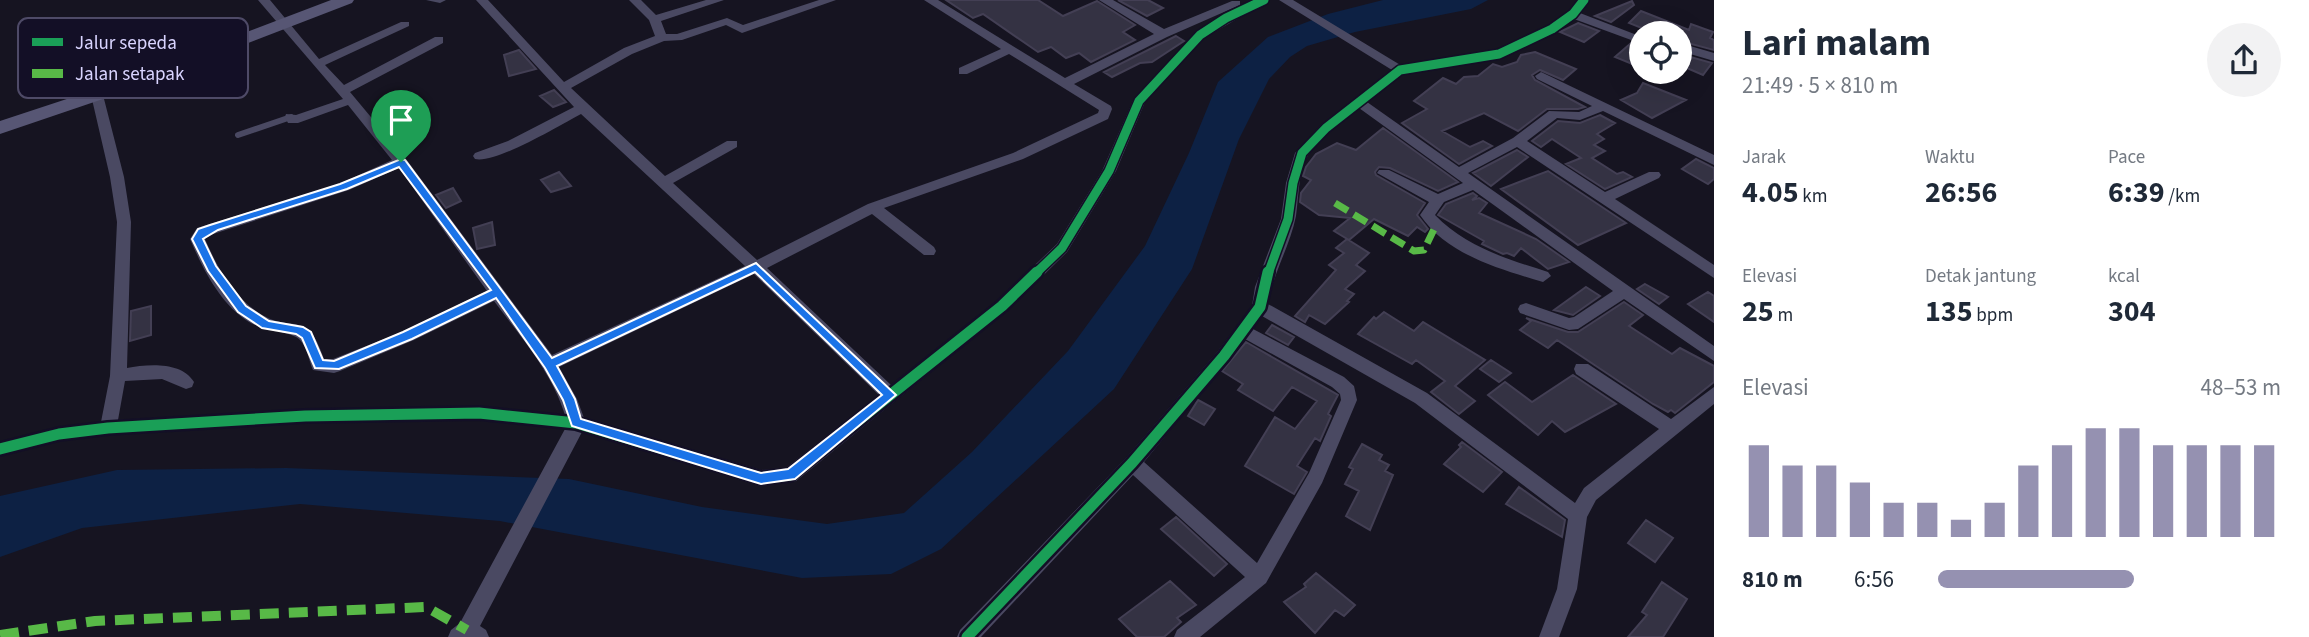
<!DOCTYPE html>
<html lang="id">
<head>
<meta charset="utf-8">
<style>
	:root { --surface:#fff; --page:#f2f2f3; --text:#1f2937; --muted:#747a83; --accent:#9591b1 }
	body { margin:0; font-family:"Source Sans 3",sans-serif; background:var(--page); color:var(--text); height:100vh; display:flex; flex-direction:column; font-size:26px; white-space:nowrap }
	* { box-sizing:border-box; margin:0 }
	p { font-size:23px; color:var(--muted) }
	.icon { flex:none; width:38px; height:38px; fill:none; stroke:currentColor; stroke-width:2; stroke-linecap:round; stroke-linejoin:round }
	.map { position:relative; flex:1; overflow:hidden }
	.panel { display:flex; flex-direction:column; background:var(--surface); width:595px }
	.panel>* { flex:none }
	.buttons { position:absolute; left:1629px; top:21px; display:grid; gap:14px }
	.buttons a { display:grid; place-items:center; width:63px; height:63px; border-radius:50%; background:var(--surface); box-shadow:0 7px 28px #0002; font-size:35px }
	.pin { position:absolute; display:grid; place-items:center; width:60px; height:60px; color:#fff; margin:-72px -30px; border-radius:50% 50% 50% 0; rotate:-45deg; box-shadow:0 0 7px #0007 }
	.pin .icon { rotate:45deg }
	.round { display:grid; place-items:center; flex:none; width:74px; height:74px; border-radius:37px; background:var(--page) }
	.headline { display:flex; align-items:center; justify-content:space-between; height:119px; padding:0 28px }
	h1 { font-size:38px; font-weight:700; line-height:52px }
	.metrics { display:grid; grid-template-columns:repeat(3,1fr); gap:10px; height:119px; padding:7px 28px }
	.metrics div { display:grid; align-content:center }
	.metrics b { font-size:30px; font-weight:700 }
	.metrics small { font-size:19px; font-weight:400 }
	.metrics p { font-size:19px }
	.chart { height:196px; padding:14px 28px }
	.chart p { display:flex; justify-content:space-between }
	.chart svg { width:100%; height:126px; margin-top:7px; stroke:var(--accent); stroke-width:6 }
	ul { padding:0 28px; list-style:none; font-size:23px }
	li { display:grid; grid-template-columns:112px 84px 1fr; align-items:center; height:52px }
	li i { height:18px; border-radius:9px; background:var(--accent) }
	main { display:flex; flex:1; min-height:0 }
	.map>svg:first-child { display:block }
	.water { fill:#0d2144 }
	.building { fill:#343243; stroke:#433f54; stroke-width:2 }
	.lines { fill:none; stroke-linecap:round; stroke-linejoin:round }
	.service { stroke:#4a4962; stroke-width:6 }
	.minor { fill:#4a4962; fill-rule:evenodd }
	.secondary { fill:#575674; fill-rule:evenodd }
	.quiet-far1 { stroke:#58b947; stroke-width:7; stroke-dasharray:15 7; stroke-linecap:butt }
	.quiet { stroke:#58b947; stroke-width:10; stroke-dasharray:19 10; stroke-linecap:butt }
	.cycleway-far1-casing { stroke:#130f26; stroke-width:12 }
	.cycleway-casing { stroke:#130f26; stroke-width:16 }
	.cycleway-far1 { stroke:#1a9f57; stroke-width:9 }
	.cycleway { stroke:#1a9f57; stroke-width:11 }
	.route { fill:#1a73e8; stroke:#fff; stroke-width:2; fill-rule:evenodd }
	.key { fill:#130f26; stroke:#4e4a67; stroke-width:2 }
	.key-label { font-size:19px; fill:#d9d4ff }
</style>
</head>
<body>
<main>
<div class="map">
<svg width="1714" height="637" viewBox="0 0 1714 637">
	<rect width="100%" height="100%" fill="#161421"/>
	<path class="water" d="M1383 0H1488L1471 9 1355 32 1307 46 1290 57 1269 79 1239 139 1192 269 1114 389 941 549 891 574 802 578 500 521 300 504 82 528 0 557V496L117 470 286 468 569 479 702 507 827 524 904 513 972 452 1068 351 1145 246 1189 153 1218 82 1268 37 1328 14Z"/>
	<path class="building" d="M946 0H1038L1063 16 1097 1 1135 25 1123 32 1135 40 1091 62 1079 53 1066 58 1051 47 1038 52 983 14 973 18Z
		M1118 0H1148L1163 8 1147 16Z
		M1632 1 1634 5 1611 22 1595 16Z
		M1641 11 1689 30 1691 24 1713 32 1710 38 1714 40V50L1680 41V33H1654L1629 23Z
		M1578 23 1599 31 1584 42 1560 32Z
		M1176 36 1184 41 1152 62 1140 63 1112 77 1104 72Z
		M1631 43 1642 46V68L1615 57Z
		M519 50 536 69 509 76 504 55Z
		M1535 52 1576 69 1563 80 1540 70 1532 75 1535 80 1585 107 1578 109H1547L1518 131 1484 113 1442 131 1470 147 1483 141 1492 146 1459 164 1402 123 1427 109 1414 101 1443 78 1456 84 1464 77 1478 76 1493 64 1502 67 1517 62 1521 55Z
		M1680 54 1712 63 1703 75 1680 65Z
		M1643 83 1686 100 1652 118 1621 100 1637 93Z
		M554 90 566 102 553 107 540 96Z
		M1600 115 1615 123 1597 134 1604 139 1594 145 1605 151 1592 158 1617 174 1623 172 1632 177 1605 189 1566 164 1581 158 1552 139 1541 147 1532 141 1558 121 1580 123Z
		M1383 128 1458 182 1438 191 1390 168 1379 167 1375 172 1376 175 1425 203 1417 215 1428 229 1425 232 1417 227 1408 236 1374 219 1349 240 1334 231 1350 218 1319 215 1300 202 1301 193 1311 180 1303 176 1306 167 1316 154 1337 143 1356 150Z
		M1517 150 1528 157 1491 186 1473 173Z
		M1696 159 1714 168V179L1708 184 1682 169Z
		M1548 171 1626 223 1578 245 1501 189Z
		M559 172 571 186 551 192 541 180Z
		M453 188 461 201 446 208 436 195Z
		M1473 193 1477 196 1472 200 1479 198 1487 203 1479 213 1536 239 1569 262 1548 269 1521 248 1514 256 1507 253 1503 254 1482 244 1484 241 1438 215 1446 204Z
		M492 222 495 245 477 249 473 228Z
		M1347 239 1369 253 1356 265 1365 271 1345 289 1354 294 1347 301 1349 302 1325 324 1309 315 1305 322 1295 316 1336 270 1329 265 1344 253 1336 248Z
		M1645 284 1668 297 1659 304 1637 289Z
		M1586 287 1600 296 1573 315 1554 310Z
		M1708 292 1714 296V322L1688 304Z
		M1624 302 1643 315 1629 326 1672 354 1680 348 1714 366V382L1675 413 1671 410 1668 412 1653 404 1557 340 1548 348 1520 330 1531 321 1526 318 1568 332H1578Z
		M151 306V335L130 341 131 311Z
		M1384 312 1414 331 1423 322 1485 360 1455 386 1475 401 1459 414 1431 392 1445 381 1416 360 1412 364 1358 334 1374 317 1376 319Z
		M1272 325 1294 337 1288 345 1266 333Z
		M1246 342 1338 395 1328 414 1331 416 1320 441 1315 438 1297 466 1307 472 1294 494 1245 466 1275 417 1295 429 1317 401 1292 387 1273 411 1238 390 1243 384 1222 371Z
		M1491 360 1511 373 1499 382 1480 369Z
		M1573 375 1616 404 1565 432 1552 421 1538 435 1488 395 1505 382 1532 402Z
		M1198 400 1215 409 1204 425 1188 416Z
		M1462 442 1502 472 1483 492 1444 464 1461 447 1459 445Z
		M1362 444 1382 455 1379 460 1389 465 1385 471 1393 475 1370 530 1346 516 1359 491 1345 484 1353 469 1349 467Z
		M1519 487 1565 520 1562 537 1506 504Z
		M1176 517 1227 564 1214 576 1161 529Z
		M1646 520 1673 538 1655 562 1628 543Z
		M1316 573 1355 605 1344 616 1335 610 1315 633 1284 602 1306 587 1304 584Z
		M1170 581 1196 605 1177 618 1181 622 1164 637H1137L1119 619Z
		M1662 582 1687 599 1663 637H1628L1647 615 1642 612Z"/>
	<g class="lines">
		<path class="service" d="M238 135 291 117"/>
		<path class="minor" d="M258 0H270L319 59 401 22H409V26L325 65 344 85 435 37H443V43L350 92 406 159 552 355 745 266 581 114C560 125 496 164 475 159L473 156 475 153 508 141 574 107 476 0H488L564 82 624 48 655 36 649 20 629 0H641L656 15 706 0H724L661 21 666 34H677L727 18 743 25 819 0H836L742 33 726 25 682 40 664 41 632 54 571 88 665 176 727 141H737V147L673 183 757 260 868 204 1013 153 1098 113 1099 110 1009 54 967 74H959V68L1001 49 924 0H938L1065 78 1154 34 1099 0H1113L1164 29 1232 1H1240V5L1167 37 1074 84 1111 106 1112 109 1108 119 1023 159 884 208 934 247 936 251 934 255H924L872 214 767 268 891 385 996 302 1057 244 1102 171 1133 101 1196 32 1222 16 1255 0H1270L1204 38 1145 102 1116 171 1067 252 1008 310 796 481 761 486 582 432 480 626 486 630 489 637H448L451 630 460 623 565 429 479 420 305 423 108 435 59 441 0 456V442L59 427 101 422 110 376 117 222 110 177 91 95 97 91 103 95 124 177 131 222 127 368C147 364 182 361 194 382L192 387 186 389 162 379 125 381 118 420 305 409 479 406 565 415C552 372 520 336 494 301L414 340 340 371 334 373 313 370C309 361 307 347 300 340 294 332 262 330 249 322 220 304 203 269 190 239L197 228 339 184 392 160 348 105 298 123H288L285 117 286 114 296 115 343 99ZM399 168 487 291 402 332 333 359H324C307 307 293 335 259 313 233 296 217 267 205 239L207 236 349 190ZM754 274 879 395 786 468 761 470 584 418 577 399 559 367Z
			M426 0H446L440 3Z
			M1279 0H1293L1402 66C1462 56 1537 52 1578 0H1590L1580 13 1642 37V44L1574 19 1556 31 1503 57 1404 73 1367 102 1459 167 1513 138 1549 111 1579 112 1592 106 1537 79 1535 76 1541 72 1714 155V165L1603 111 1580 120 1557 118 1527 141 1605 192 1649 172H1659L1661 175 1659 178 1615 199 1714 265V278L1517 147 1468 173 1714 346V361L1624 299 1578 329 1569 330 1520 313 1518 309 1520 305 1526 303 1569 318 1574 317 1613 291 1473 190 1444 202 1435 215C1466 247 1507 259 1548 272L1551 276 1543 282C1500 269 1447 255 1420 215L1429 202 1377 173 1379 170H1389L1438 194 1463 183 1359 108C1342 122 1324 135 1310 152 1298 168 1299 196 1296 216 1290 246 1273 273 1268 304L1427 393 1575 503 1584 488 1659 429 1576 374 1574 369 1576 364H1588L1671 419 1714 387V404L1596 500 1587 517 1577 589 1559 637H1539L1557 589 1568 519 1415 403 1262 316 1253 329 1344 377 1354 386 1357 400 1322 483 1266 583 1200 637H1174L1177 630 1245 577 1133 475 981 637H957L960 630 1126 458 1218 351 1252 306 1255 287 1281 219 1286 183 1295 153 1321 125 1392 70ZM1245 339 1332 387 1340 394 1341 400 1309 473 1257 563 1144 462Z
			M1680 43 1714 53V61L1680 51Z"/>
		<path class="secondary" d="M331 0H354L352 3 103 99 0 134V121L91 91Z"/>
		<path class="quiet-far1" d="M1335 203 1414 251 1424 250 1436 225"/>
		<path class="quiet" d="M0 635 95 621 426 607 467 630"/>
		<g class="cycleway-far1-casing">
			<path id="cycleway-far1" d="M1035 274 1062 248 1109 171 1139 101 1200 35 1226 18 1264 0
				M1268 274 1288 219 1293 183 1302 153 1326 128 1400 70 1499 54 1552 29 1573 14 1584 0"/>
		</g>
		<g class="cycleway-casing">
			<path id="cycleway" d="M0 449 59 434 108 428 305 416 479 413 576 423 761 478 790 475 1002 306 1037 272
				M967 637 1132 463 1224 356 1260 307 1268 272"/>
		</g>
		<use href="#cycleway-far1" class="cycleway-far1"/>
		<use href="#cycleway" class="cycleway"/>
	</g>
	<path class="route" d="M401 159 405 160 552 358 756 263 896 395 795 479 761 484 572 426 563 400 545 368 496 298 412 339 339 369 315 368 302 338 296 334 262 328 238 312 208 271 192 239 198 229 210 225 340 184ZM399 167 491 290 403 332 334 361 323 360 311 332 303 327 269 321 246 306 216 266 203 239 218 230 347 189ZM755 272 882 395 788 469 761 473 581 419 575 399 557 366Z"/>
	<rect x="18" y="18" width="230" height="80" rx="10" class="key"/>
	<rect x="32" y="38" width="31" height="8" fill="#1a9f57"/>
	<rect x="32" y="69" width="31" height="9" fill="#58b947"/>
	<g class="key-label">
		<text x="75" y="49">Jalur sepeda</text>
		<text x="75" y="80">Jalan setapak</text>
	</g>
</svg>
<div class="buttons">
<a><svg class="icon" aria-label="locate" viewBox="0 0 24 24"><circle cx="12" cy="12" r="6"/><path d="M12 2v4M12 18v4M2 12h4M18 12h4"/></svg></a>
</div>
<div class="pin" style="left:401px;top:162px;background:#1e9e55"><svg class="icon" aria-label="arrive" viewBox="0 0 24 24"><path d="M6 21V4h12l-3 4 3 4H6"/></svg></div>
</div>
<section class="panel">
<div class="headline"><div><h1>Lari malam</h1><p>21:49 · 5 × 810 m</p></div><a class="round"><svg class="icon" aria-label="share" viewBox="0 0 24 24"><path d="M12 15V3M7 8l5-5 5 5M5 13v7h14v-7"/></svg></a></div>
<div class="metrics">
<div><p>Jarak</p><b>4.05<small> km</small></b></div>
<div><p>Waktu</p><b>26:56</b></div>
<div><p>Pace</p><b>6:39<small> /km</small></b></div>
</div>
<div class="metrics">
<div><p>Elevasi</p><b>25<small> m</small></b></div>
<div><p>Detak jantung</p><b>135<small> bpm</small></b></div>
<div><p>kcal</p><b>304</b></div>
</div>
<div class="chart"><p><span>Elevasi</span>48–53 m</p>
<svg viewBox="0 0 160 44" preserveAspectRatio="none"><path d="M5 44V12M15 44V19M25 44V19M35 44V25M45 44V32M55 44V32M65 44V38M75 44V32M85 44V19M95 44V12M105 44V6M115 44V6M125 44V12M135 44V12M145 44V12M155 44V12"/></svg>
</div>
<ul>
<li><b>810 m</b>6:56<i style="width:57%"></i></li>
</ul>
</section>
</main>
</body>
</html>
